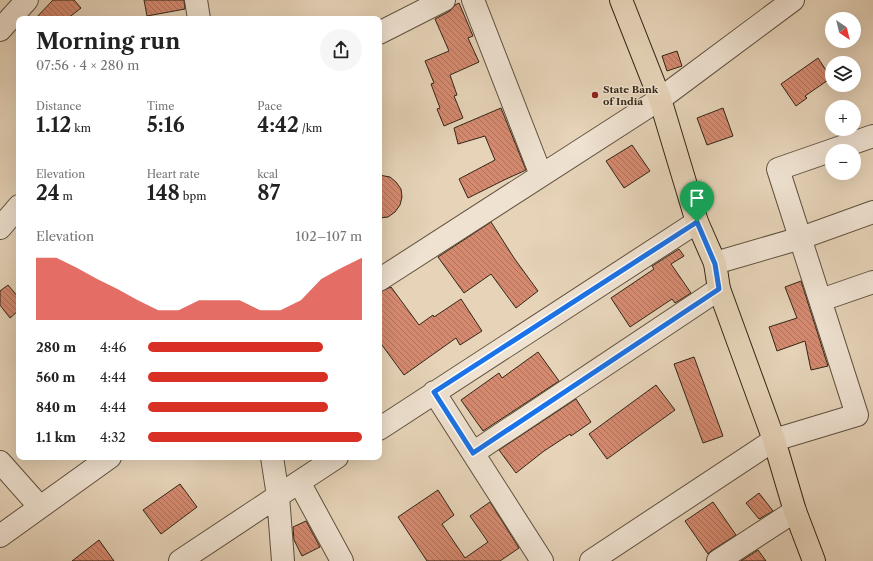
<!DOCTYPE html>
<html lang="en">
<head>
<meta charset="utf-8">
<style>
	:root { --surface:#fff; --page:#f6f6f6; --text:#222; --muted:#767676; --accent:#d93025 }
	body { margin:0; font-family:"Libre Caslon Text",serif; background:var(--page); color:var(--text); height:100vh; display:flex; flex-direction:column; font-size:15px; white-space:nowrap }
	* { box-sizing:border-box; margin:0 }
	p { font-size:13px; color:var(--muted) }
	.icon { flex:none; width:22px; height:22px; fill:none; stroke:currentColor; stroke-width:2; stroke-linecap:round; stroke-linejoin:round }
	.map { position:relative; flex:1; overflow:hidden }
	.panel { position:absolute; left:16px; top:16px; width:366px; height:444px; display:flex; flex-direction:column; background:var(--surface); border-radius:8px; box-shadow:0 4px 16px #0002 }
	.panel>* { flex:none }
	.needle { width:26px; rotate:145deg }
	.tools { position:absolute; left:825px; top:12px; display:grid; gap:8px }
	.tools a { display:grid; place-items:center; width:36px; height:36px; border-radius:50%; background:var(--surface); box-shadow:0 4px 16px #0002; font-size:20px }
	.pin { position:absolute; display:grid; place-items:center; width:34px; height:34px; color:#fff; margin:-41px -17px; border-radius:50% 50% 50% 0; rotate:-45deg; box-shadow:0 0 4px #0007 }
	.pin .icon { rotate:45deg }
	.round { display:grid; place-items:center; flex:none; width:42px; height:42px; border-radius:21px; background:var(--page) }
	.head { display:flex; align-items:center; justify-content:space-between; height:68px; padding:0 20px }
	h1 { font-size:22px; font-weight:800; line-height:30px }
	.stats { display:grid; grid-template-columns:repeat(3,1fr); gap:6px; height:68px; padding:4px 20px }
	.stats div { display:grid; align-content:center }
	.stats b { font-size:20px; font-weight:800 }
	.stats small { font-size:11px; font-weight:400 }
	.stats p { font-size:11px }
	.chart { height:112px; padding:8px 20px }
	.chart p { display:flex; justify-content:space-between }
	.chart svg { width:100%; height:72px; margin-top:4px; fill:var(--accent); opacity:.7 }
	ul { padding:0 20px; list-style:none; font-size:13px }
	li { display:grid; grid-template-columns:64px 48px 1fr; align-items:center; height:30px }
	li i { height:10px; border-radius:5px; background:var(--accent) }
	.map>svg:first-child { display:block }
	.building { fill:url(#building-back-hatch); stroke:#322616 }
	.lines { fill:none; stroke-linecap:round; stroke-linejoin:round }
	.minor-casing { stroke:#5f513e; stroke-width:24 }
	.major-casing { stroke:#322616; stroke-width:24 }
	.minor { stroke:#efe2d1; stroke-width:22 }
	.major { stroke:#e6d3b8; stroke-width:22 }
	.route-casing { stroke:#fff; stroke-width:8 }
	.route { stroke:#1a73e8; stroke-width:5 }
	.poi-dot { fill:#8f2418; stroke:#efe2d1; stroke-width:1.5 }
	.labels { text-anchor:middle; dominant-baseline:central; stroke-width:3; stroke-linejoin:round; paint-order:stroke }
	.poi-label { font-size:10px; font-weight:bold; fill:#322616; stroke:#efe2d1; text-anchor:start }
</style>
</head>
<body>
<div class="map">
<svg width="873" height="561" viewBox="0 0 873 561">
	<defs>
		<pattern id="building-back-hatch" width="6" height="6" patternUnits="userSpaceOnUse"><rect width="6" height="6" fill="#d58a70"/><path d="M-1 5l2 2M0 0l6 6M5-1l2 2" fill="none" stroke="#ad715b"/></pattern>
	</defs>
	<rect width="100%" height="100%" fill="#e6d3b8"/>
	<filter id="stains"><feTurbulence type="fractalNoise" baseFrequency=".005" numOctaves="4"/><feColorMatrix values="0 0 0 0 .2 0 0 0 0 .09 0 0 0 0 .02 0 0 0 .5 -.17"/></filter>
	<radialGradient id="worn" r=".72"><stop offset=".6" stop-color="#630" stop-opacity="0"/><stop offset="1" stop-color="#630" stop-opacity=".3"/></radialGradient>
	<path class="building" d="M53 0H74L81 8 67 19H35Z
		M144 0H184L185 9 147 16Z
		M459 3 473 36 468 38 479 62 450 75 457 95 454 96 463 118 444 126 437 109 440 108 431 84 434 83 425 61 449 51 435 19 450 11 455 5Z
		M677 51 682 66 667 71 662 56Z
		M818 58 831 78 805 96 807 98 796 106 781 84Z
		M501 108 526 170 504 180 468 198 459 179 495 160 485 136 458 144 454 128Z
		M723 108 733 136 707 145 697 118Z
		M632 145 650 171 624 188 606 161Z
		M379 175 390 177 396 182 401 189 402 197 400 205 395 212 388 217 379 218Z
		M491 222 514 258 538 291 516 308 491 274 464 293 438 257Z
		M679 249 684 256 671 264 691 293 675 303 672 299 630 327 611 298 654 269 652 266Z
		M801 281 828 366 811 370 805 341 777 351 769 327 797 318 785 287Z
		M8 285 19 298V310L10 318 0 305V291Z
		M391 287 419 325 433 315 434 317 461 299 482 331 460 345 456 338 404 375 379 341V292Z
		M538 352 559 381 483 431 461 400 499 373 502 378Z
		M694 357 723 436 703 443 674 364Z
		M656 385 675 410 607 459 589 434Z
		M576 399 591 422 571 436 570 434 544 451 516 473 499 450Z
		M180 484 197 507 161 534 143 510Z
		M438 490 454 515 442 524 465 558 488 542 470 516 490 502 519 548 500 561H427L398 517Z
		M759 493 773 511 759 519 746 503Z
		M713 502 736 535 711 551 708 554 685 521Z
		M306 521 320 547 302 556 294 540 293 527Z
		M99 540 114 561H72Z
		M758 550 766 561H741Z"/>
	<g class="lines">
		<g class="minor-casing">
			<path id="minor" d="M196 0 199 19
				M473 0 541 175
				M0 30 27 0
				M379 33 444 0
				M0 228 19 206
				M715 263 801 238 873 212
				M379 280 660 99 793 0
				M821 300 873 282
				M434 392 542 561
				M379 429 697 222
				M473 453 719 289
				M272 457 278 496 283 561
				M337 457 299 482 342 561
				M0 462 40 507
				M0 536 110 457
				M180 561 299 482
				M591 561 774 440 857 415 778 169 873 136
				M718 561 795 511"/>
		</g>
		<g class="major-casing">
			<path id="major" d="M621 0 660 99 697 222 715 263 719 289 774 440 795 511 814 561"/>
		</g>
		<use href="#minor" class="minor"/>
		<use href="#major" class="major"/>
	</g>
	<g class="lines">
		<g class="route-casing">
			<path id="route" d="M697 222 715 264 719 289 473 453 434 392Z"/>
		</g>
		<use href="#route" class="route"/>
	</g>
	<circle class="poi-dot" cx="595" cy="95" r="4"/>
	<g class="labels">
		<g class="poi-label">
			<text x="603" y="89">State Bank<tspan x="603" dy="12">of India</tspan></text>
		</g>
	</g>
	<rect width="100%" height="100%" filter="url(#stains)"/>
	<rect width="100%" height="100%" fill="url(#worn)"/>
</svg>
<div class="tools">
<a><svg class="needle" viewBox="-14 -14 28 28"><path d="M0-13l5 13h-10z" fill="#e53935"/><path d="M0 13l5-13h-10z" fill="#767676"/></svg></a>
<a><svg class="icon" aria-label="layers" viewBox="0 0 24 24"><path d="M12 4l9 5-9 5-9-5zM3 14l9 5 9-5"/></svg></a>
<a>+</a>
<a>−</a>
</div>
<div class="pin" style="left:697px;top:222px;background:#1e9e55"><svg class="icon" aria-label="arrive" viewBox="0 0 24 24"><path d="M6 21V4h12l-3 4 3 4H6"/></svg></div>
<section class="panel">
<div class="head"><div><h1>Morning run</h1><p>07:56 · 4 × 280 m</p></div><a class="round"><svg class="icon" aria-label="share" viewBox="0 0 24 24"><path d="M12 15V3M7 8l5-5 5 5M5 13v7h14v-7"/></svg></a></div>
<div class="stats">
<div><p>Distance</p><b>1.12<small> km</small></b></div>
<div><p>Time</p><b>5:16</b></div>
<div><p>Pace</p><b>4:42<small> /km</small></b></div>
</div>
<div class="stats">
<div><p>Elevation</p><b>24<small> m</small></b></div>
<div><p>Heart rate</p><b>148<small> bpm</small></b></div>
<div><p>kcal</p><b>87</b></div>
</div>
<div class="chart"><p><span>Elevation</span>102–107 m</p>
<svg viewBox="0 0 160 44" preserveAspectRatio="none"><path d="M0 44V6L10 6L20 12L30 19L40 25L50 32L60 38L70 38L80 32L90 32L100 32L110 38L120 38L130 32L140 19L150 12L160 6V44z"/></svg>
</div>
<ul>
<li><b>280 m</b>4:46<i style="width:82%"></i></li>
<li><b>560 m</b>4:44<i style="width:84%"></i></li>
<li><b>840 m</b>4:44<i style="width:84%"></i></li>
<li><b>1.1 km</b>4:32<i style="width:100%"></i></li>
</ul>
</section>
</div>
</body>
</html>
